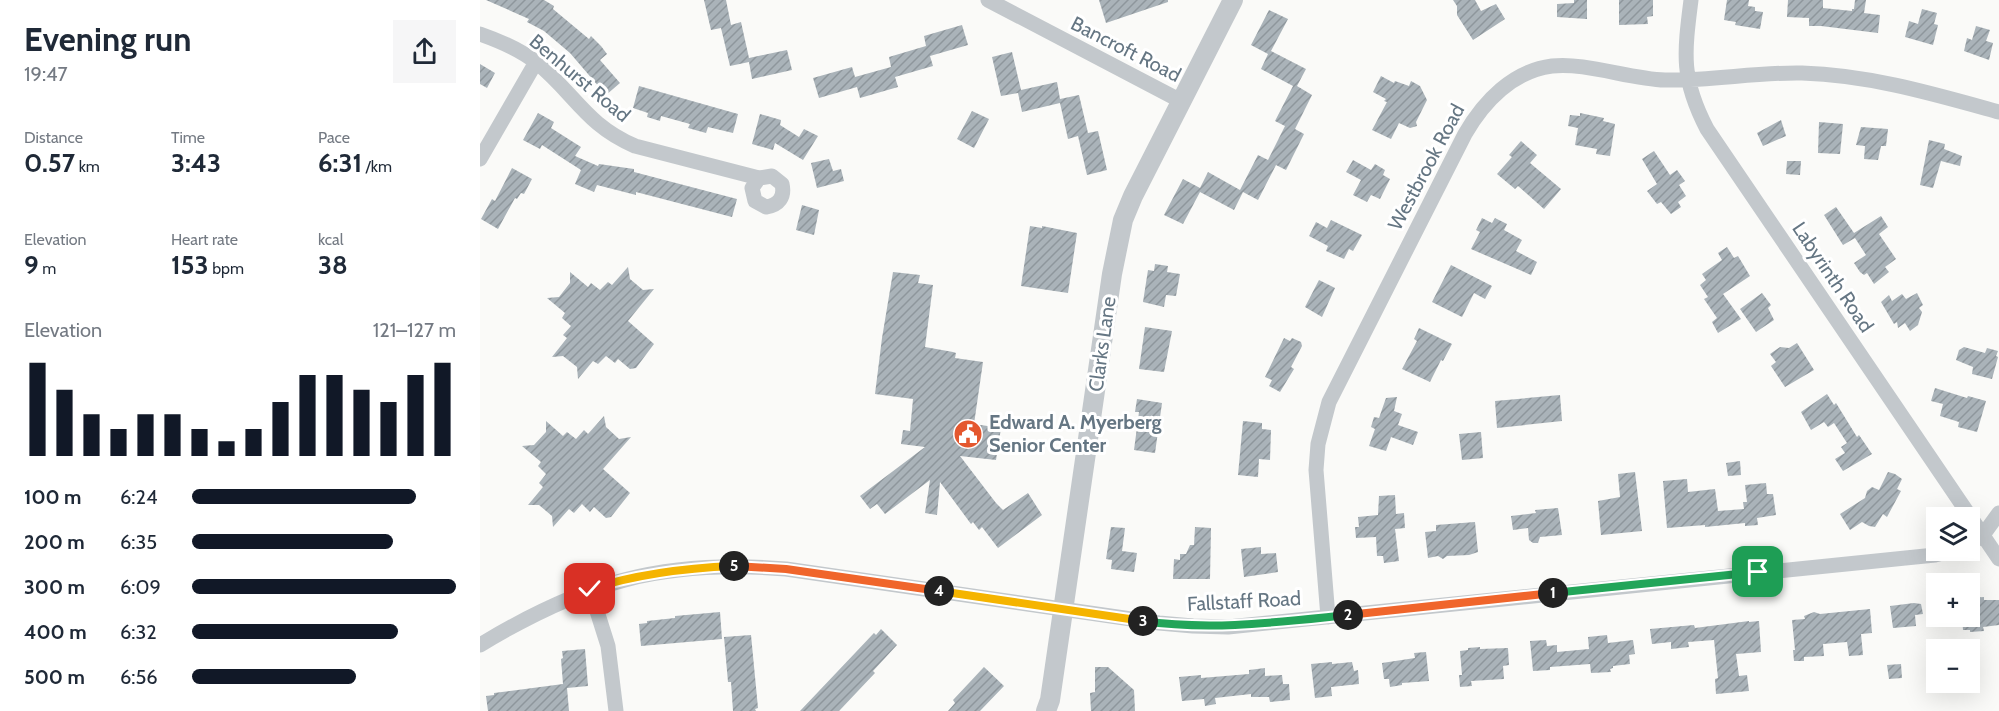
<!DOCTYPE html>
<html lang="en">
<head>
<meta charset="utf-8">
<style>
	:root { --surface:#fff; --page:#f6f6f7; --text:#1f2937; --muted:#747a83; --accent:#111827 }
	body { margin:0; font-family:Cabin,sans-serif; background:var(--page); color:var(--text); height:100vh; display:flex; flex-direction:column; font-size:22px; white-space:nowrap }
	* { box-sizing:border-box; margin:0 }
	p { font-size:20px; color:var(--muted) }
	.icon { flex:none; width:33px; height:33px; fill:none; stroke:currentColor; stroke-width:2; stroke-linecap:round; stroke-linejoin:round }
	.map { position:relative; flex:1; overflow:hidden }
	.drawer { display:flex; flex-direction:column; background:var(--surface); width:480px }
	.drawer>* { flex:none }
	.tools { position:absolute; left:1446px; top:507px; display:grid; gap:12px }
	.tools a { display:grid; place-items:center; width:54px; height:54px; border-radius:0px; background:var(--surface); box-shadow:0 6px 24px #0002; font-size:30px }
	.pin { position:absolute; display:grid; place-items:center; width:51px; height:51px; color:#fff; margin:-26px; border-radius:12px; box-shadow:0 3px 9px #0006 }
	.km { position:absolute; width:30px; height:30px; margin:-15px; border-radius:50%; background:#222; color:#fff; font-size:16px; line-height:30px; text-align:center }
	.round { display:grid; place-items:center; flex:none; width:63px; height:63px; border-radius:0px; background:var(--page) }
	.summary { display:flex; align-items:center; justify-content:space-between; height:102px; padding:0 24px }
	h1 { font-size:33px; font-weight:700; line-height:45px }
	.stats { display:grid; grid-template-columns:repeat(3,1fr); gap:9px; height:102px; padding:6px 24px }
	.stats div { display:grid; align-content:center }
	.stats b { font-size:26px; font-weight:700 }
	.stats small { font-size:16px; font-weight:400 }
	.stats p { font-size:16px }
	.chart { height:168px; padding:12px 24px }
	.chart p { display:flex; justify-content:space-between }
	.chart svg { width:100%; height:108px; margin-top:6px; stroke:var(--accent); stroke-width:6 }
	ul { padding:0 24px; list-style:none; font-size:20px }
	li { display:grid; grid-template-columns:96px 72px 1fr; align-items:center; height:45px }
	li i { height:15px; border-radius:8px; background:var(--accent) }
	main { display:flex; flex:1; min-height:0 }
	.map>svg:first-child { display:block }
	.building { fill:url(#building-hatch) }
	.lines { fill:none; stroke-linecap:round; stroke-linejoin:round }
	.minor { stroke:#c3c8cc; stroke-width:15 }
	.tertiary { stroke:#c3c8cc; stroke-width:20 }
	.split-1-casing { stroke:#fff; stroke-width:12 }
	.split-2-casing { stroke:#fff; stroke-width:12 }
	.split-3-casing { stroke:#fff; stroke-width:12 }
	.split-4-casing { stroke:#fff; stroke-width:12 }
	.split-5-casing { stroke:#fff; stroke-width:12 }
	.split-6-casing { stroke:#fff; stroke-width:12 }
	.split-1 { stroke:#22a559; stroke-width:8 }
	.split-2 { stroke:#f0652b; stroke-width:8 }
	.split-3 { stroke:#22a559; stroke-width:8 }
	.split-4 { stroke:#f5b400; stroke-width:8 }
	.split-5 { stroke:#f0652b; stroke-width:8 }
	.split-6 { stroke:#f5b400; stroke-width:8 }
	.labels { text-anchor:middle; dominant-baseline:central; stroke-width:6; stroke-linejoin:round; paint-order:stroke }
	.street-label { font-size:20px; fill:#657683; stroke:#fff }
	.poi-label { font-size:20px; font-weight:bold; fill:#657683; stroke:#fff; text-anchor:start }
</style>
</head>
<body>
<main>
<section class="drawer">
<div class="summary"><div><h1>Evening run</h1><p>19:47</p></div><a class="round"><svg class="icon" aria-label="share" viewBox="0 0 24 24"><path d="M12 15V3M7 8l5-5 5 5M5 13v7h14v-7"/></svg></a></div>
<div class="stats">
<div><p>Distance</p><b>0.57<small> km</small></b></div>
<div><p>Time</p><b>3:43</b></div>
<div><p>Pace</p><b>6:31<small> /km</small></b></div>
</div>
<div class="stats">
<div><p>Elevation</p><b>9<small> m</small></b></div>
<div><p>Heart rate</p><b>153<small> bpm</small></b></div>
<div><p>kcal</p><b>38</b></div>
</div>
<div class="chart"><p><span>Elevation</span>121–127 m</p>
<svg viewBox="0 0 160 44" preserveAspectRatio="none"><path d="M5 44V6M15 44V17M25 44V27M35 44V33M45 44V27M55 44V27M65 44V33M75 44V38M85 44V33M95 44V22M105 44V11M115 44V11M125 44V17M135 44V22M145 44V11M155 44V6"/></svg>
</div>
<ul>
<li><b>100 m</b>6:24<i style="width:85%"></i></li>
<li><b>200 m</b>6:35<i style="width:76%"></i></li>
<li><b>300 m</b>6:09<i style="width:100%"></i></li>
<li><b>400 m</b>6:32<i style="width:78%"></i></li>
<li><b>500 m</b>6:56<i style="width:62%"></i></li>
</ul>
</section>
<div class="map">
<svg width="1519" height="711" viewBox="0 0 1519 711">
	<defs>
		<pattern id="building-hatch" width="6" height="6" patternUnits="userSpaceOnUse" patternTransform="scale(1.5)"><rect width="6" height="6" fill="#aab3b9"/><path d="M-1 1l2-2M0 6l6-6M5 7l2-2" fill="none" stroke="#8e969c"/></pattern>
	</defs>
	<rect width="100%" height="100%" fill="#fafaf8"/>
	<path class="building" d="M6 0H64L74 6 73 9 109 39 111 36 121 46 127 54 120 60 140 83 126 95 90 53 64 31 47 22 49 19Z
		M224 0H246L251 25 261 22 269 58 307 50 312 70 272 79 269 62 250 66 241 28 231 30Z
		M619 0H688V2L626 23Z
		M973 0H995L1001 11 1016 4 1025 19 993 40 977 15V6Z
		M1094 0H1107V19L1077 17V4L1094 3Z
		M1139 0H1173V16L1167 17 1168 24 1139 25Z
		M1247 0H1269L1268 6 1275 7V11L1283 12 1280 29 1255 25 1256 22 1244 20Z
		M1308 0H1343V8L1372 11V9H1374L1375 0H1386L1384 13 1400 15 1398 33 1341 26H1329V18L1307 17Z
		M1442 9 1457 13 1454 24 1458 25 1453 45 1425 37 1429 21 1438 24Z
		M789 10 808 19 791 51 826 69 817 86 832 95 815 129 824 134 806 170 796 165 778 200 763 192 754 210 720 192 703 224 684 215 703 179 720 188 728 172 760 190 778 155 788 160 805 126 795 121 813 86 781 69 788 54 771 45Z
		M482 25 488 45 450 56 453 66 415 77 418 87 380 98 377 87 339 98 333 78 372 67 375 77 411 67 409 57 446 46 444 36Z
		M1496 26 1510 30 1506 41 1513 43 1509 60 1484 51 1487 38 1492 40Z
		M532 52 541 90 577 82 580 99 599 95 608 133 618 131 627 170 607 175 598 136 588 139 580 103 542 112 538 93 521 96 512 57Z
		M0 64 15 73 7 88 0 84Z
		M901 76 914 83 915 81 929 86 931 81 940 86 947 100 936 122 937 126 930 128 919 123 911 139 892 130 907 102 904 101 906 99 893 92Z
		M159 86 258 114 253 133 228 127 226 133 208 128 210 124 181 116 180 121 167 117 168 113 153 108Z
		M492 111 509 119 494 148 477 139Z
		M58 113 74 122 71 128 101 147 95 156 118 166 119 164 154 169V172L257 199 252 217 156 192V195L117 185 114 192 95 184 101 170 62 145 60 149 43 140Z
		M1100 113 1124 118 1123 121 1135 124 1130 156 1116 154 1117 149 1095 145 1098 128 1088 126 1090 115 1100 116Z
		M280 114 301 120 300 125 319 137 324 129 338 136 323 160 295 143 293 150 272 144Z
		M1301 120 1306 136 1283 146 1277 133Z
		M1339 122 1363 124 1360 154 1338 153Z
		M1381 127 1408 129 1406 146H1401L1398 160 1384 159 1385 146 1376 145Z
		M1449 140 1465 144 1464 149 1482 156 1480 166 1461 161 1453 188 1440 185Z
		M1041 141 1057 155 1050 163 1081 189 1064 209 1038 186 1035 189 1017 174 1032 157 1029 155Z
		M1174 151 1190 175 1197 170 1205 181 1199 185 1206 196 1198 202 1201 207 1191 214 1181 202 1177 204 1167 191 1177 184 1162 159Z
		M349 159 353 171 361 169 364 181 337 188 331 163Z
		M873 160 891 170 895 164 905 170 903 175 910 179 900 199 891 195 887 202 873 195 881 180 866 172Z
		M1307 161H1321L1320 175 1306 174Z
		M32 168 52 179 44 194 41 193 37 199 35 198 18 229 1 219 12 199 15 201Z
		M322 205 339 210 334 235 316 230Z
		M1356 207 1374 233 1401 216 1408 227 1399 234 1416 259 1405 267 1409 272 1394 284 1387 273 1384 275 1380 272 1374 263 1386 255 1375 238 1363 245 1344 215Z
		M1002 218 1012 223 1015 218 1027 224 1024 230 1042 240 1036 251 1057 262 1051 275 991 249 1000 232 996 230Z
		M851 220 882 235 873 251 869 249 864 259 846 251 848 246 829 236 836 222 847 228Z
		M550 226 562 228V226L597 233 588 293 541 286Z
		M1247 247 1254 258 1258 256 1270 276 1243 294 1261 319 1238 333 1232 322 1237 318 1224 299 1228 297 1220 285 1226 280 1222 274 1242 260 1238 253Z
		M675 264 688 266 687 272 700 274 696 296 686 295 684 307 663 302 668 270 674 271Z
		M971 265 1012 286 1005 299 994 293 982 317 952 302Z
		M148 267 150 279 163 290 174 289 148 321 174 344 156 368 150 369 138 359 135 363 126 356 118 364 113 361 98 379 97 367 83 356 72 357 87 338 83 335 91 326 82 318 85 313 67 298 79 297 90 283V272L108 287 111 283 120 290 128 282 132 285Z
		M413 272 440 275 438 283 453 285 445 347 473 352 476 353 475 358 503 362 494 424 521 428 516 460 480 456 516 503 523 510 548 493 562 515 518 548 502 527 499 530 493 522 491 524 460 482 457 515 445 513 450 480 405 514 397 504 390 509 380 496 445 447 421 444 423 430 430 431 433 399 395 394 402 338Z
		M839 280 855 288 842 317 825 307Z
		M1282 293 1291 305 1288 308 1294 320 1276 332 1260 309Z
		M1437 293 1443 305 1439 308 1442 312 1438 325 1430 331 1425 323 1418 328 1417 322 1414 324 1401 302 1409 295 1412 301 1422 294 1426 299Z
		M665 327 692 331 684 372 659 369Z
		M939 328 972 344 963 361 961 360 950 382 922 369 937 341 934 339Z
		M804 338 810 341 812 338 821 342 822 346 811 367 814 369 800 392 789 386 792 380 785 377Z
		M1317 343 1334 370 1305 387 1291 366 1296 362 1290 354 1300 347 1309 348Z
		M1484 347 1505 353 1507 348 1518 351 1516 356 1518 357 1512 379 1492 374 1493 367 1476 360 1479 350Z
		M1455 388 1487 398 1488 396 1506 401 1497 432 1478 427 1479 422 1460 416 1463 404 1451 401Z
		M1347 394 1354 405 1356 403 1377 437 1379 435 1392 454 1363 471 1355 459 1365 453 1361 447 1367 443 1354 423 1348 427 1344 422 1331 430 1321 412Z
		M1080 395 1082 421 1017 428 1015 401Z
		M917 397 914 411 922 414 918 425 938 432 933 445 911 437 906 451 889 446 895 429 891 427 894 417 899 418 906 398Z
		M657 399 682 403 675 453 654 450 659 412H655Z
		M124 416 126 427 139 439 151 437 123 469 150 493 131 517 126 518 114 507 110 512 102 504 94 513 89 509 73 527 72 516 59 505H48L63 487 59 483 66 474 58 466 61 462 42 446 54 445 66 432V421L83 436 87 432 96 439 104 430 108 434Z
		M763 421 782 423V429L791 430 790 460 779 459 778 477 758 475Z
		M1001 432 1003 458 982 460 979 434Z
		M1260 461 1261 475 1248 476 1246 463Z
		M1155 472 1162 531 1121 535 1118 501 1140 497 1138 474Z
		M1408 472 1415 474 1422 479 1417 489 1421 491 1407 517 1403 514 1395 527 1389 526 1382 522 1370 530 1360 514 1385 498 1387 491 1392 487 1399 490Z
		M1207 479 1208 492 1235 489 1238 511 1264 509 1263 502H1267L1265 485 1286 483 1287 494H1293L1296 515 1277 518 1278 525 1265 526V523L1225 527V525L1187 528 1183 481Z
		M915 495 916 514 924 513 925 528 915 529 919 561 904 563 903 556H897L896 537 876 538 875 527H879L878 517 898 515 899 496Z
		M1078 508 1082 535 1060 537 1058 543H1053L1049 540 1048 528 1033 530 1031 516 1056 513 1055 510Z
		M995 522 998 552 989 555 967 556 963 559 958 556 948 558 945 532 956 531V525Z
		M631 527 645 528 642 551 657 553 654 572 631 569 632 560 626 559Z
		M715 527 731 528 730 579H693L694 559 700 560V554H706L710 545H714Z
		M781 547V554L796 553 798 572 764 577 761 549Z
		M1504 597V600H1519V625L1503 627 1504 631 1490 632V630H1483L1482 616H1490V598Z
		M1434 603 1441 604 1443 614 1435 615 1436 626 1413 628 1410 606Z
		M1390 609 1392 633 1381 634 1383 655 1369 656 1367 642 1343 644 1344 656 1324 657V661H1314L1313 650H1315L1312 620 1325 619 1324 616 1334 612 1340 614Z
		M240 612 242 639 161 646 159 624 167 623V621L195 618V616Z
		M1269 621V622L1279 621 1281 652 1256 654 1259 676 1267 675 1269 691 1236 694 1235 679 1238 678 1234 640 1208 642 1209 647 1191 649V642L1172 644 1170 629 1214 625 1215 628Z
		M401 629 417 645 393 671 395 673 359 711H320L394 633 396 635Z
		M271 635 278 708 275 709 276 711H253L251 682H248L244 637Z
		M1127 635 1128 643 1153 640 1155 654 1149 655 1150 664 1133 666V668L1130 669 1131 672 1111 673 1110 664 1070 667V670L1053 671 1050 641 1066 640 1067 646 1077 645V652L1109 649 1108 637Z
		M1000 647V649L1028 648 1029 665 1023 666 1024 679 991 681 992 686 980 687 979 675H982L980 651 988 650V648Z
		M105 649 108 686 87 688 89 711H8L6 696 14 695V693L83 684 81 659 83 658 82 651Z
		M946 652 949 681 922 683V685L910 687 909 679H904L902 663 935 658 934 653Z
		M852 662V664L872 662 874 671 878 670 879 684 851 687 852 696 835 698 831 664Z
		M1421 664 1422 678 1409 679 1407 665Z
		M504 667 524 686 500 711H468L475 703 473 700Z
		M615 667H628L654 690 655 711H611L610 693 615 692Z
		M785 668V676L802 675 803 684H809L810 700 790 702 789 697H771V694L735 698 736 704 725 706 724 699 702 701 699 677 721 675V678L769 674V670Z"/>
	<g class="lines">
		<path class="minor" d="M508 0 701 101
			M1211 0C1204 55 1201 79 1227 129L1519 559
			M0 34C20 41 41 50 57 63 95 94 106 125 155 146L279 178 292 176 302 184C305 197 299 205 286 207L275 201 272 188 279 178
			M0 159 56 62
			M1490 544 1503 535 1519 513
			M110 589 128 646 136 711
			M848 617 836 470 838 444 849 402 985 134C1004 101 1033 71 1072 66 1105 62 1150 79 1185 80 1231 81 1277 72 1322 73 1390 75 1454 94 1519 112
			M0 645C104 582 183 559 306 569L679 623 713 626 748 627 1455 555 1474 550"/>
		<path class="tertiary" d="M566 711 570 700 632 274 643 220 653 196 753 0"/>
	</g>
	<g class="lines">
		<g class="split-1-casing">
			<path id="split-1" d="M1073 593 1278 572"/>
		</g>
		<g class="split-2-casing">
			<path id="split-2" d="M868 615 1073 593"/>
		</g>
		<g class="split-3-casing">
			<path id="split-3" d="M663 621C732 631 799 622 868 615"/>
		</g>
		<g class="split-4-casing">
			<path id="split-4" d="M459 591 663 621"/>
		</g>
		<g class="split-5-casing">
			<path id="split-5" d="M254 566 306 569 459 591"/>
		</g>
		<g class="split-6-casing">
			<path id="split-6" d="M110 589C157 574 204 568 254 566"/>
		</g>
		<use href="#split-1" class="split-1"/>
		<use href="#split-2" class="split-2"/>
		<use href="#split-3" class="split-3"/>
		<use href="#split-4" class="split-4"/>
		<use href="#split-5" class="split-5"/>
		<use href="#split-6" class="split-6"/>
	</g>
	<defs>
		<g id="civic-disc" transform="scale(1.5)"><circle r="9.5" fill="#e4572e" stroke="#fff"/><path d="M-.6-6.5H3V-4.5H.6V-3L4-1V1h2V6H-6V1h2V-1L-.6-3ZM-1.2 2.5V6h2.4V2.5Z" fill="#fff"/></g>
	</defs>
	<g fill-rule="evenodd">
		<use href="#civic-disc" x="488" y="434"/>
	</g>
	<g class="labels">
		<g class="street-label">
			<text transform="translate(646 49) rotate(27)">Bancroft Road</text>
			<text transform="translate(100 78) rotate(40)">Benhurst Road</text>
			<text transform="translate(946 167) rotate(-62)">Westbrook Road</text>
			<text transform="translate(1353 277) rotate(56)">Labyrinth Road</text>
			<text transform="translate(622 344) rotate(-82)">Clarks Lane</text>
			<text transform="translate(764 601) rotate(-3)">Fallstaff Road</text>
		</g>
		<g class="poi-label">
			<text x="509" y="422">Edward A. Myerberg<tspan x="509" dy="23">Senior Center</tspan></text>
		</g>
	</g>
</svg>
<div class="tools">
<a><svg class="icon" aria-label="layers" viewBox="0 0 24 24"><path d="M12 4l9 5-9 5-9-5zM3 14l9 5 9-5"/></svg></a>
<a>+</a>
<a>−</a>
</div>
<div class="pin" style="left:1278px;top:572px;background:#1e9e55"><svg class="icon" aria-label="arrive" viewBox="0 0 24 24"><path d="M6 21V4h12l-3 4 3 4H6"/></svg></div>
<div class="pin" style="left:110px;top:589px;background:#d93025"><svg class="icon" aria-label="check" viewBox="0 0 24 24"><path d="M5 12l5 5 9-10"/></svg></div>
<b class="km" style="left:1073px;top:593px">1</b>
<b class="km" style="left:868px;top:615px">2</b>
<b class="km" style="left:663px;top:621px">3</b>
<b class="km" style="left:459px;top:591px">4</b>
<b class="km" style="left:254px;top:566px">5</b>
</div>
</main>
</body>
</html>
